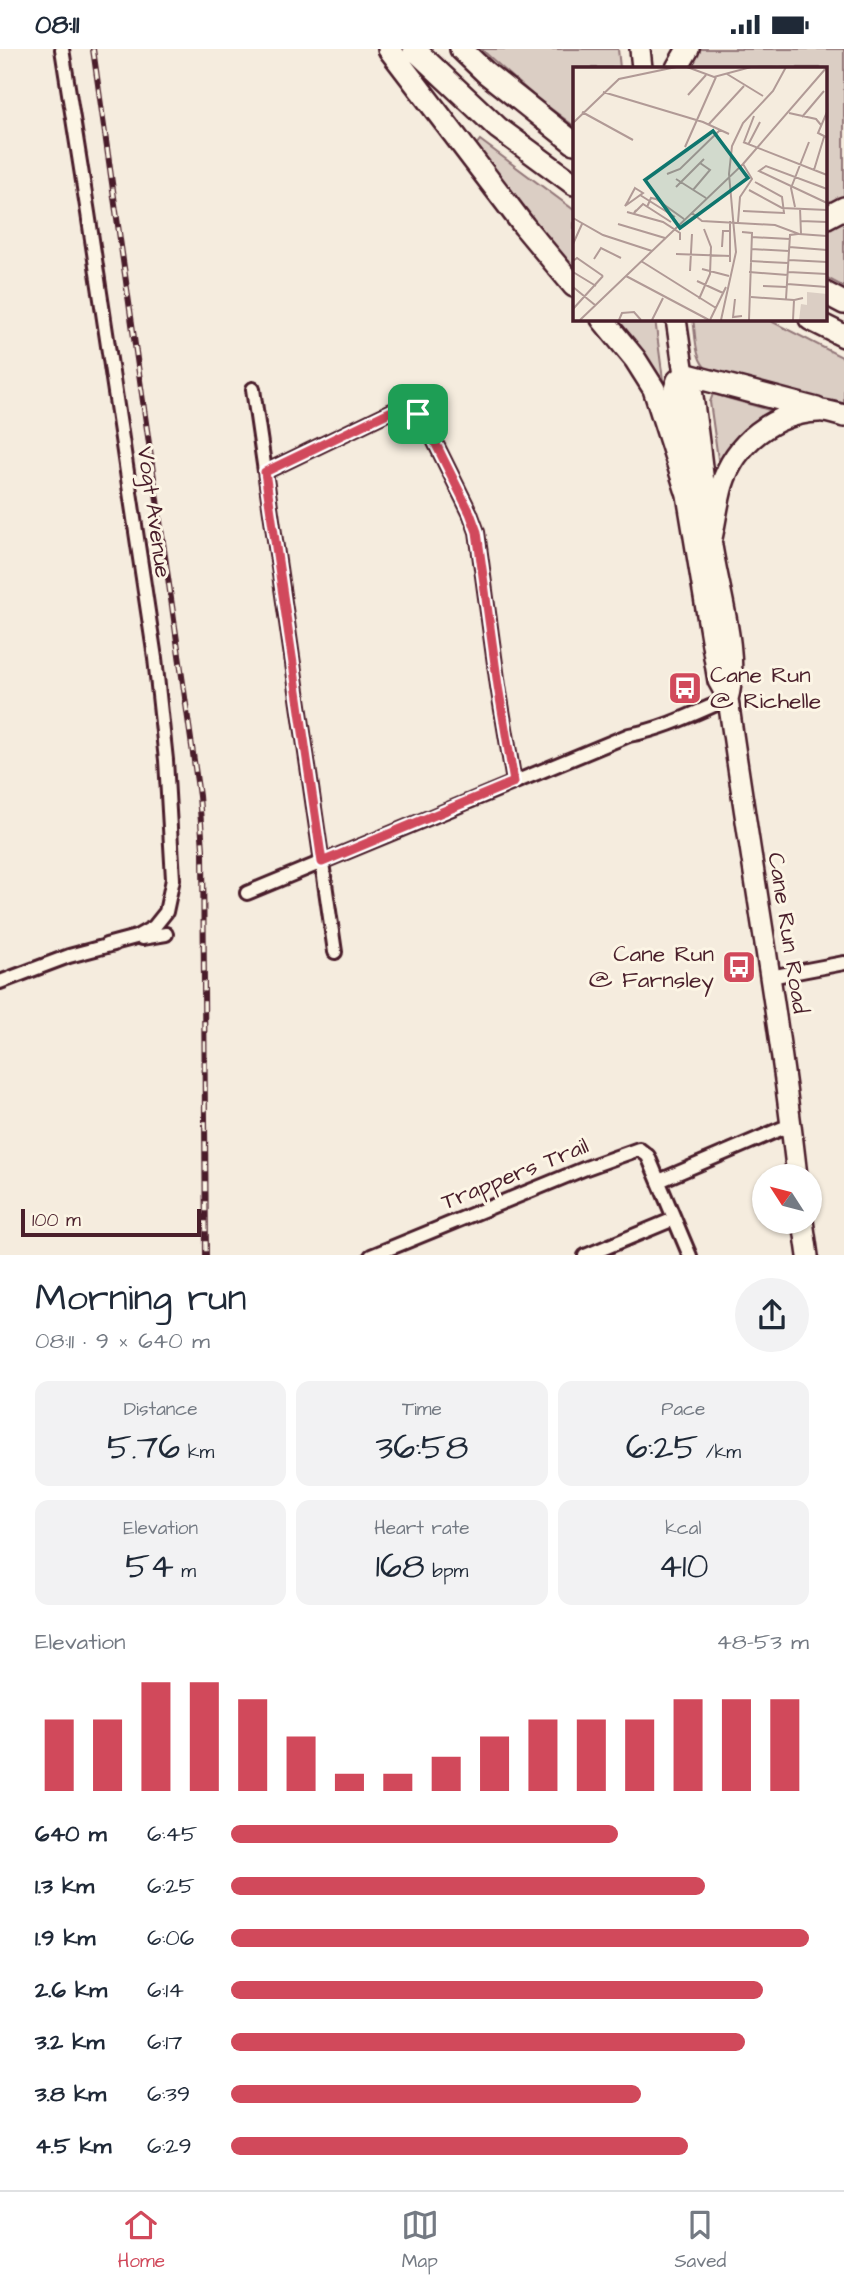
<!DOCTYPE html>
<html lang="en">
<head>
<meta charset="utf-8">
<style>
	:root { --surface:#fff; --page:#f2f2f3; --text:#1f2937; --muted:#747a83; --line:#e0e1e3; --accent:#d1495b }
	body { margin:0; font-family:"Architects Daughter",sans-serif; background:var(--page); color:var(--text); height:100vh; display:flex; flex-direction:column; font-size:26px; white-space:nowrap }
	* { box-sizing:border-box; margin:0 }
	p { font-size:23px; color:var(--muted) }
	.icon { flex:none; width:38px; height:38px; fill:none; stroke:currentColor; stroke-width:2; stroke-linecap:round; stroke-linejoin:round }
	.map { position:relative; height:1206px; overflow:hidden }
	.sheet { display:flex; flex-direction:column; background:var(--surface); flex:1 }
	.sheet>* { flex:none }
	.needle { width:46px; rotate:306deg }
	.tools { position:absolute; left:752px; top:1115px; display:grid; gap:14px }
	.tools a { display:grid; place-items:center; width:70px; height:70px; border-radius:50%; background:var(--surface); box-shadow:0 2px 5px #0004; font-size:35px }
	.scale { position:absolute; left:21px; bottom:18px; width:180px; box-sizing:border-box; padding-left:7px; border:4px solid #4a1f2b; border-top:0; font-size:19px; line-height:24px; white-space:nowrap; color:#4a1f2b; -webkit-text-stroke:5px #fcf5e5; paint-order:stroke }
	.pin { position:absolute; display:grid; place-items:center; width:60px; height:60px; color:#fff; margin:-30px; border-radius:14px; box-shadow:0 4px 10px #0006 }
	.round { display:grid; place-items:center; flex:none; width:74px; height:74px; border-radius:37px; background:var(--page) }
	.head { display:flex; align-items:center; justify-content:space-between; height:119px; padding:0 35px }
	h1 { font-size:38px; font-weight:600; line-height:52px }
	.stats { display:grid; grid-template-columns:repeat(3,1fr); gap:10px; height:119px; padding:7px 35px }
	.stats div { display:grid; align-content:center; border-radius:14px; background:var(--page); text-align:center }
	.stats b { font-size:35px; font-weight:600 }
	.stats small { font-size:19px; font-weight:400 }
	.stats p { font-size:19px }
	.chart { height:196px; padding:14px 35px }
	.chart p { display:flex; justify-content:space-between }
	.chart svg { width:100%; height:126px; margin-top:7px; stroke:var(--accent); stroke-width:6 }
	ul { padding:0 35px; list-style:none; font-size:23px }
	li { display:grid; grid-template-columns:112px 84px 1fr; align-items:center; height:52px }
	li i { height:18px; border-radius:9px; background:var(--accent) }
	.status { display:flex; justify-content:space-between; align-items:center; height:49px; padding:0 35px; background:var(--surface); direction:ltr }
	.status svg { height:19px; fill:currentColor }
	.menu { display:flex; justify-content:space-around; align-items:center; height:98px; border-top:2px solid var(--line); background:var(--surface); font-size:19px; color:var(--muted) }
	.menu a { display:grid; justify-items:center; gap:4px }
	.menu .selected { color:var(--accent) }
	.map>svg:first-child { display:block }
	.green { fill:#dbcec4; stroke:#927678; stroke-width:2 }
	.lines { fill:none; stroke-linecap:round; stroke-linejoin:round }
	.minor-casing { stroke:#4a1f2b; stroke-width:18 }
	.trunk-casing { stroke:#4a1f2b; stroke-width:24 }
	.motorway-casing { stroke:#4a1f2b; stroke-width:26 }
	.minor { stroke:#fcf5e5; stroke-width:12 }
	.trunk { stroke:#fcf5e5; stroke-width:19 }
	.motorway { stroke:#fcf5e5; stroke-width:21 }
	.rail-casing { stroke:#4a1f2b; stroke-width:6 }
	.rail { stroke:#fcf5e5; stroke-width:3.5; stroke-dasharray:10; stroke-linecap:butt }
	.route-casing { stroke:#fff; stroke-width:14 }
	.route { stroke:#d1495b; stroke-width:9 }
	.labels { text-anchor:middle; dominant-baseline:central; stroke-width:6; stroke-linejoin:round; paint-order:stroke }
	.street-label { font-size:23px; fill:#4a1f2b; stroke:#fcf5e5 }
	.poi-label { font-size:23px; fill:#4a1f2b; stroke:#fcf5e5; text-anchor:start }
	.inset-road { fill:none; stroke:#b19a96; stroke-width:2 }
	.view { fill:#0f766e; fill-opacity:0.15; stroke:#0f766e; stroke-width:3.5 }
	.inset-edge { fill:none; stroke:#4a1f2b; stroke-width:3.5 }
</style>
</head>
<body>
<div class="status"><b>08:11</b><svg viewBox="0 0 49 12"><path d="M0 12V9h3v3zM5 12V6h3v6zM10 12V3h3v9zM15 12V0h3v12zM26 1h20v11H26zM47 4h2v5h-2z"/></svg></div>
<div class="map">
<svg width="844" height="1207" viewBox="0 0 844 1207">
	<rect width="100%" height="100%" fill="#f5ecde"/>
	<filter id="ink" filterUnits="userSpaceOnUse"><feTurbulence type="fractalNoise" baseFrequency=".0143" numOctaves="2"/><feDisplacementMap in="SourceGraphic" scale="14" xChannelSelector="R" yChannelSelector="G"/><feConvolveMatrix kernelMatrix="1 2 1 2 8 2 1 2 1" color-interpolation-filters="sRGB"/></filter>
	<g filter="url(#ink)">
		<path class="green" d="M481 0H618L620 19H574V77L534 47Z
			M697 0H844V151L825 162V19H685Z
			M480 91 574 161V230L473 100Z
			M844 168V238L825 228V177Z
			M607 270H655L665 346Z
			M693 270H767L844 309V356L711 320 709 322C694 311 696 287 693 270Z
			M713 345 773 362C748 376 732 392 719 417L710 353Z"/>
		<g class="lines">
			<g class="minor-casing">
				<path id="minor" d="M62 0 88 164 155 609 166 711 173 830 166 863 154 878 136 888 106 896
					M253 340 335 903
					M265 423 402 357 418 365 426 375 470 464 477 483 498 637 514 733
					M247 844 629 686C664 680 697 663 728 650
					M142 889 166 885
					M770 928 844 914
					M0 933 69 907 114 895
					M659 1132 790 1076
					M371 1207 586 1119 639 1100 648 1107 690 1207
					M585 1207 674 1170"/>
			</g>
			<g class="trunk-casing">
				<path id="trunk" d="M640 0 642 19
					M676 270 684 325 691 334C699 386 704 438 711 490 717 536 741 606 728 650
					M684 325 677 331 674 340 686 440 718 632 728 650C750 809 779 967 797 1127
					M803 1172 808 1207"/>
			</g>
			<g class="motorway-casing">
				<path id="motorway" d="M389 0 524 177 574 237
					M414 0 498 79 574 135
					M461 0 485 23 574 94
					M677 19 688 0
					M825 169 844 159
					M825 244 844 254
					M602 270 635 310 654 340 686 440
					M810 270 844 287
					M684 325 817 360
					M711 489C715 472 717 453 722 436 735 394 773 364 818 362 826 361 836 365 844 367"/>
			</g>
			<use href="#minor" class="minor"/>
			<use href="#trunk" class="trunk"/>
			<use href="#motorway" class="motorway"/>
			<g class="rail-casing">
				<path id="rail" d="M93 0 199 747 203 800 206 1207"/>
			</g>
			<use href="#rail" class="rail"/>
		</g>
	</g>
	<g class="lines" filter="url(#ink)">
		<g class="route-casing">
			<path id="route" d="M402 357 418 365 426 375 470 464 477 483 498 637 514 733 322 813 265 423Z"/>
		</g>
		<use href="#route" class="route"/>
	</g>
	<defs>
		<g id="bus-square" transform="scale(1.75)"><rect x="-9" y="-9" width="18" height="18" rx="4" fill="#d1495b" stroke="#fcf5e5"/><path d="M-5-6H5V4H4V6H2V4H-2V6H-4V4H-5ZM-3.5-4V0h7V-4ZM-3.5 1.2v1.5H-2V1.2ZM2 1.2v1.5H3.5V1.2Z" fill="#fff"/></g>
	</defs>
	<g fill-rule="evenodd">
		<use href="#bus-square" x="685" y="639"/>
		<use href="#bus-square" x="739" y="918"/>
	</g>
	<g class="labels">
		<g class="street-label">
			<text transform="translate(154 463) rotate(82)">Vogt Avenue</text>
			<text transform="translate(788 884) rotate(81)">Cane Run Road</text>
			<text transform="translate(515 1125) rotate(-22)">Trappers Trail</text>
		</g>
		<g class="poi-label">
			<text x="710" y="626">Cane Run<tspan x="710" dy="26">@ Richelle</tspan></text>
			<text x="714" y="905" text-anchor="end">Cane Run<tspan x="714" dy="26">@ Farnsley</tspan></text>
		</g>
	</g>
	<g transform="translate(573 18)">
		<rect width="254" height="254" fill="#f5ecde"/>
		<path d="M234 225 254 227V253H226L228 237 234 238Z" fill="#dbcec4"/>
		<path class="inset-road" d="M114 0 141 10 178 0M154 7 190 29M30 25 130 55 156 67M115 28 133 8M9 45 60 73M216 46 243 52 248 58M229 50 251 24M0 56 46 12 103 0M136 57 171 19M253 70 245 66 254 45M170 75 254 108M171 75 181 49M175 78 187 55M112 80 143 10M170 97 254 0M241 103 251 70M94 107 107 102 147 63M103 112 133 131M103 120 131 92M62 121 70 126 52 139 55 134ZM254 122 193 99 186 104 254 136M120 123 137 103 127 96M176 123 209 141 254 143M67 128 102 150M74 140 78 131 83 132 111 152M222 140 218 121 236 75M227 141 228 167M63 143 61 146 70 137 98 155M170 144 211 146 209 130 182 115M54 145 90 155 107 166V173M119 146 129 154 202 158 226 167 254 169M0 151 30 168 79 184M157 154V195M228 154 254 155M45 157 92 171M169 165 179 166 176 253M178 170 217 172M0 177 9 157M149 180 150 164H156M216 180 254 183M178 182 216 184M103 187 158 189M21 192 28 181 48 191M216 193 254 195M0 194 4 191 30 209M68 194 143 241M177 194 215 196M129 202 156 209M117 204 119 167M0 205 23 219M176 205 215 208M215 205 254 207M53 209 136 253M124 214 150 226M214 217 254 220M190 219 214 220M0 220 22 238M178 230 221 233M126 232 137 207 138 180 131 162M162 232 160 250 169 249M213 232 217 168 225 167M0 242 30 209M7 253 170 97 179 112 167 130 165 155M46 253 49 246 61 245 68 253M79 253 90 231M137 253 153 220M148 253 163 185 156 107 159 79 170 56 200 24 213 0M220 253 221 233 230 231"/>
		<path class="view" d="M140 64 175 111 107 161 72 113Z"/>
		<rect width="254" height="254" class="inset-edge"/>
	</g>
</svg>
<div class="tools">
<a><svg class="needle" viewBox="-14 -14 28 28"><path d="M0-13l5 13h-10z" fill="#e53935"/><path d="M0 13l5-13h-10z" fill="#747a83"/></svg></a>
</div>
<div class="scale">100 m</div>
<div class="pin" style="left:418px;top:365px;background:#1e9e55"><svg class="icon" aria-label="arrive" viewBox="0 0 24 24"><path d="M6 21V4h12l-3 4 3 4H6"/></svg></div>
</div>
<section class="sheet">
<div class="head"><div><h1>Morning run</h1><p>08:11 · 9 × 640 m</p></div><a class="round"><svg class="icon" aria-label="share" viewBox="0 0 24 24"><path d="M12 15V3M7 8l5-5 5 5M5 13v7h14v-7"/></svg></a></div>
<div class="stats">
<div><p>Distance</p><b>5.76<small> km</small></b></div>
<div><p>Time</p><b>36:58</b></div>
<div><p>Pace</p><b>6:25<small> /km</small></b></div>
</div>
<div class="stats">
<div><p>Elevation</p><b>54<small> m</small></b></div>
<div><p>Heart rate</p><b>168<small> bpm</small></b></div>
<div><p>kcal</p><b>410</b></div>
</div>
<div class="chart"><p><span>Elevation</span>48–53 m</p>
<svg viewBox="0 0 160 44" preserveAspectRatio="none"><path d="M5 44V19M15 44V19M25 44V6M35 44V6M45 44V12M55 44V25M65 44V38M75 44V38M85 44V32M95 44V25M105 44V19M115 44V19M125 44V19M135 44V12M145 44V12M155 44V12"/></svg>
</div>
<ul>
<li><b>640 m</b>6:45<i style="width:67%"></i></li>
<li><b>1.3 km</b>6:25<i style="width:82%"></i></li>
<li><b>1.9 km</b>6:06<i style="width:100%"></i></li>
<li><b>2.6 km</b>6:14<i style="width:92%"></i></li>
<li><b>3.2 km</b>6:17<i style="width:89%"></i></li>
<li><b>3.8 km</b>6:39<i style="width:71%"></i></li>
<li><b>4.5 km</b>6:29<i style="width:79%"></i></li>
</ul>
</section>
<nav class="menu">
<a class="selected"><svg class="icon" aria-label="home" viewBox="0 0 24 24"><path d="M3 11l9-7 9 7M6 9v11h12V9"/></svg>Home</a>
<a><svg class="icon" aria-label="map" viewBox="0 0 24 24"><path d="M3 6l6-2 6 2 6-2v14l-6 2-6-2-6 2zM9 4v14M15 6v14"/></svg>Map</a>
<a><svg class="icon" aria-label="saved" viewBox="0 0 24 24"><path d="M7 4h10v16l-5-4-5 4z"/></svg>Saved</a>
</nav>
</body>
</html>
